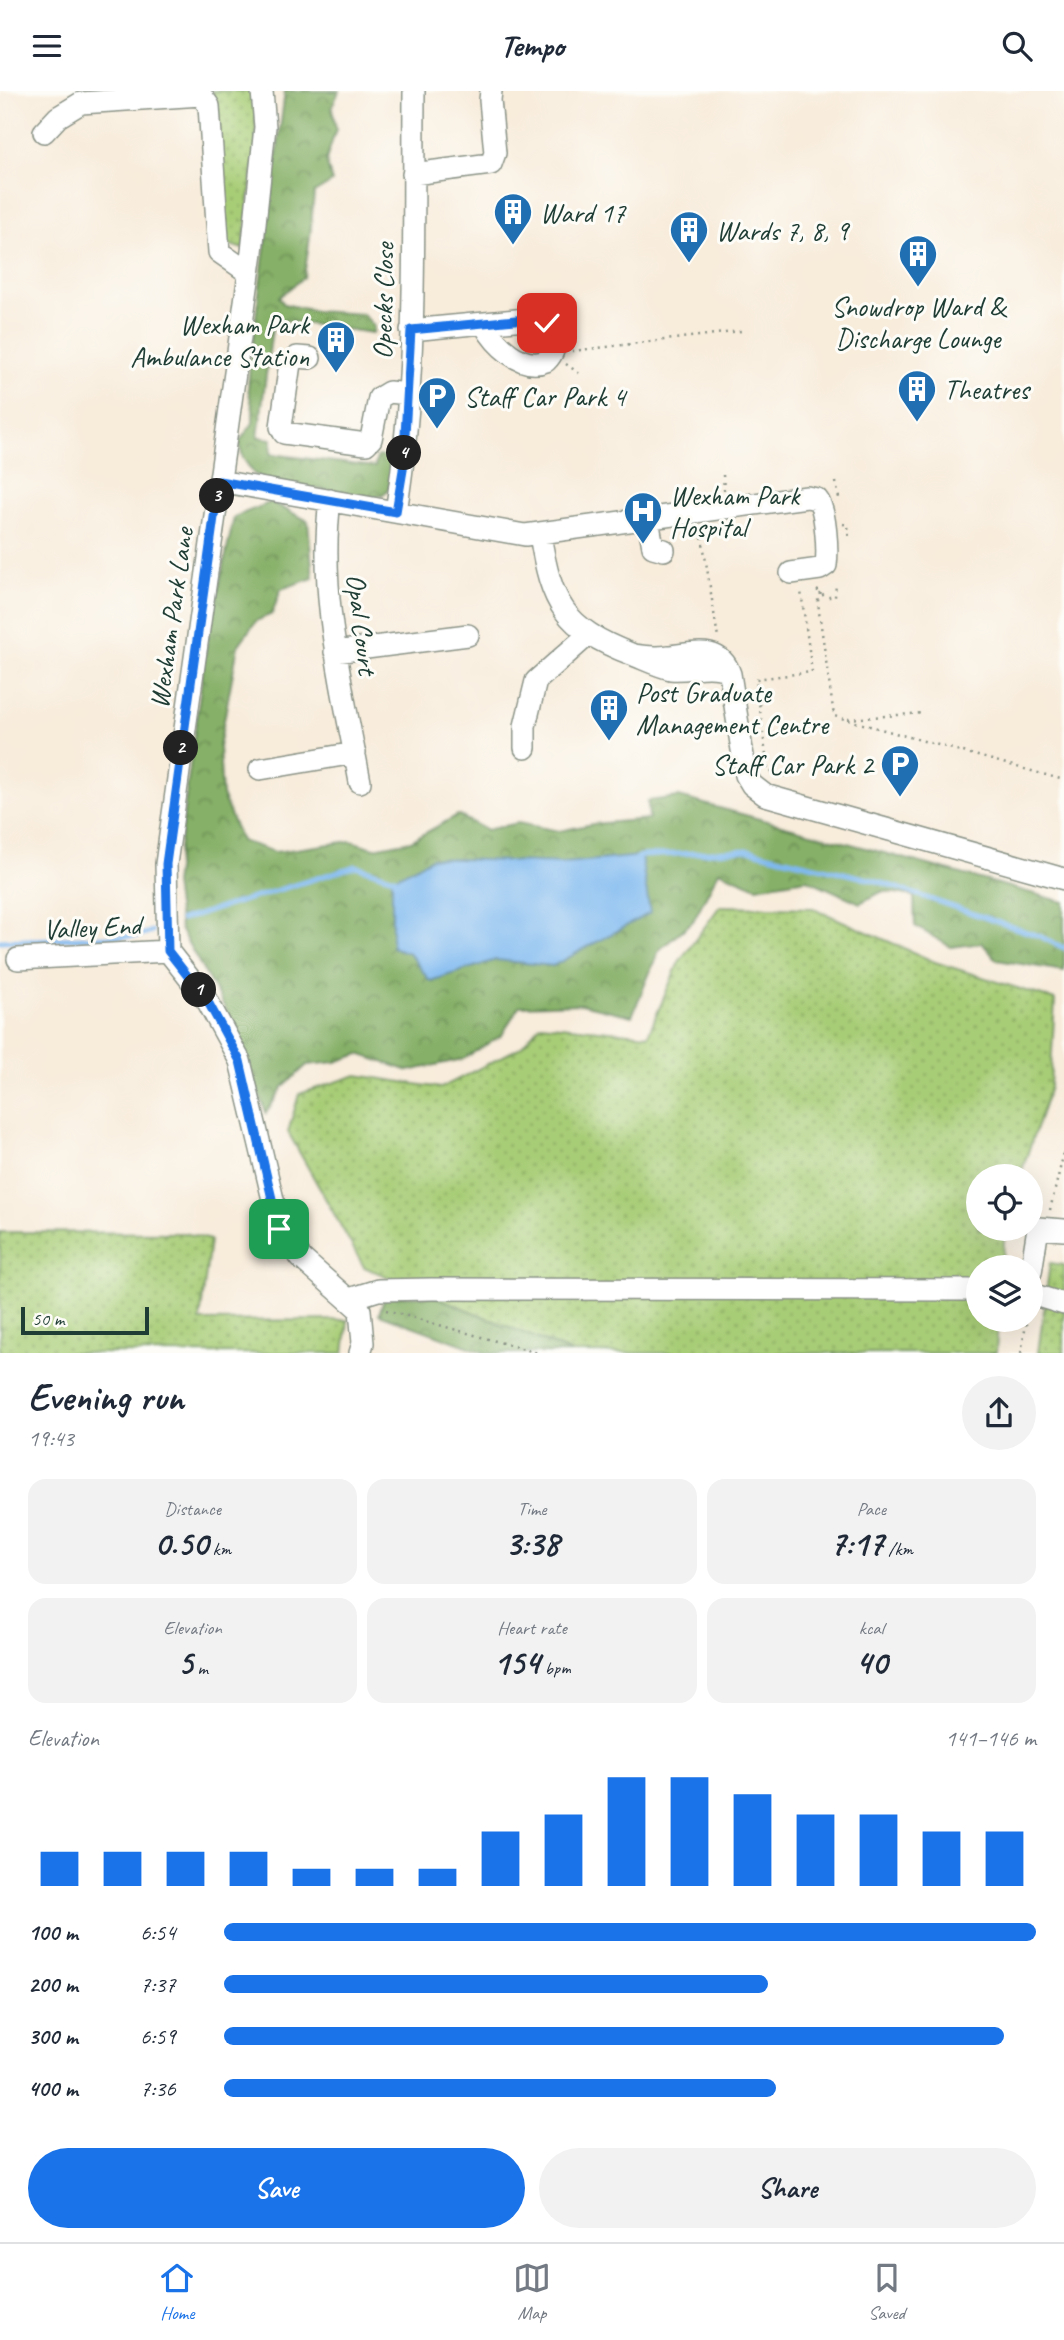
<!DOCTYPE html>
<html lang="en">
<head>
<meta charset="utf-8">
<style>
	:root { --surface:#fff; --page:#f2f2f3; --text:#1f2937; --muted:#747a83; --line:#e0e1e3; --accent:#1a73e8 }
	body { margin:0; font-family:Caveat,sans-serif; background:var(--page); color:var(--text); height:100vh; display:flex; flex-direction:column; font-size:26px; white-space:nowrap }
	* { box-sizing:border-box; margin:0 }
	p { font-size:23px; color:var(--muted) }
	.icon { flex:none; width:38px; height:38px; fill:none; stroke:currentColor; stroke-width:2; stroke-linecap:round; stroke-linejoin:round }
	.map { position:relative; height:1262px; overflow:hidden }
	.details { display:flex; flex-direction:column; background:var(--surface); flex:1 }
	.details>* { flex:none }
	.fabs { position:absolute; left:966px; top:1073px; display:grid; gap:14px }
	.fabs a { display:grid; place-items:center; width:77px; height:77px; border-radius:50%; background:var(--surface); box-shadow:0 7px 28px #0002; font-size:35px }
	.scale { position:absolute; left:21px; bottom:18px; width:128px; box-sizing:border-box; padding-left:7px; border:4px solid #1f3d34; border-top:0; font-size:19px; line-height:24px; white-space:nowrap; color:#1f3d34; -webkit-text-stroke:5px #fdfcf7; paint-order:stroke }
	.pin { position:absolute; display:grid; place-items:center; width:60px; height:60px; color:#fff; margin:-30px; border-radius:14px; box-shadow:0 4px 10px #0006 }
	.km { position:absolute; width:35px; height:35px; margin:-18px; border-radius:50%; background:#222; color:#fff; font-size:19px; line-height:35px; text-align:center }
	.round { display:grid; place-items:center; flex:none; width:74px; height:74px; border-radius:37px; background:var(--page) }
	.head { display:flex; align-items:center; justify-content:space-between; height:119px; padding:0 28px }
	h1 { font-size:38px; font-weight:600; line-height:52px }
	.stats { display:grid; grid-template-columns:repeat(3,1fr); gap:10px; height:119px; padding:7px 28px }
	.stats div { display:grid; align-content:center; border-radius:18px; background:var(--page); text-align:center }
	.stats b { font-size:35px; font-weight:600 }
	.stats small { font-size:19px; font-weight:400 }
	.stats p { font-size:19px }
	.chart { height:196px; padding:14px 28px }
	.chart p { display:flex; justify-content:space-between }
	.chart svg { width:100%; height:126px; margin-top:7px; stroke:var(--accent); stroke-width:6 }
	.primary-button { display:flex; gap:14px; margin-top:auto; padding:14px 28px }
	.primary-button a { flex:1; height:80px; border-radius:42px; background:var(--accent); color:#fff; font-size:28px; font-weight:600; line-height:80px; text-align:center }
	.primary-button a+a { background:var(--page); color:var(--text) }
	ul { padding:0 28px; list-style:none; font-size:23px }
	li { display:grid; grid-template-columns:112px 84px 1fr; align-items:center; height:52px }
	li i { height:18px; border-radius:9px; background:var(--accent) }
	header { display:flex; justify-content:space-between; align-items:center; height:91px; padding:0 28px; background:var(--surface); font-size:32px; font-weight:600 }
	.tabs { display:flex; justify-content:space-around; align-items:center; height:98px; border-top:2px solid var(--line); background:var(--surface); font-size:19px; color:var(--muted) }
	.tabs a { display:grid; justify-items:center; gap:4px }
	.tabs .on { color:var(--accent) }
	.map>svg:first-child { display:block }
	.grass { fill:url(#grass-dots); stroke:#648556; stroke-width:2 }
	.forest { fill:url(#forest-crowns); stroke:#52764e; stroke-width:2 }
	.water { fill:#7fb9f0; stroke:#4f7b92; stroke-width:2 }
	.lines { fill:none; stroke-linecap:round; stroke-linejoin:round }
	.stream { stroke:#7fb9f0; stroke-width:5 }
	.minor-casing { stroke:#8c9488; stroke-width:24 }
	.path { stroke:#8c9488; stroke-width:2.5; stroke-dasharray:2 5; stroke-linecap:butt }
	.minor { stroke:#fff; stroke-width:21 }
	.route-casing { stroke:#fff; stroke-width:14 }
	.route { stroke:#1a73e8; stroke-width:9 }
	.labels { text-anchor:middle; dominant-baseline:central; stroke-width:6; stroke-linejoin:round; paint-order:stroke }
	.poi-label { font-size:28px; fill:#1f3d34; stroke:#fdfcf7; text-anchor:start }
	.street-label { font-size:28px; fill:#1f3d34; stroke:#fdfcf7 }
</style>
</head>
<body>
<header><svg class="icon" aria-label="menu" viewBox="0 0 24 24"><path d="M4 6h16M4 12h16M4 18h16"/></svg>Tempo<svg class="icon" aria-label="search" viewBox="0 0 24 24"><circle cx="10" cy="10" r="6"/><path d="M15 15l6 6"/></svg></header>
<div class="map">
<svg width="1064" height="1262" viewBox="0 0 1064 1262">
	<defs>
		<pattern id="grass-dots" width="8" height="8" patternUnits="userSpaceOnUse" patternTransform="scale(1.75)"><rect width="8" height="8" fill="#a8cd77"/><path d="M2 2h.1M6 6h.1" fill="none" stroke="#88a862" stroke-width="1.8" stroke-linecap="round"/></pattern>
		<pattern id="forest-crowns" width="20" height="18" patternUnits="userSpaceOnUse" patternTransform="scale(1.75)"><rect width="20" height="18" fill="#86b068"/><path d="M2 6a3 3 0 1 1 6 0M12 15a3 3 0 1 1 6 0" fill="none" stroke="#6d9056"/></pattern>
	</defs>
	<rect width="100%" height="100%" fill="#fdfcf7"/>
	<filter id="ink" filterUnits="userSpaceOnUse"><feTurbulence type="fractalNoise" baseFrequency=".0143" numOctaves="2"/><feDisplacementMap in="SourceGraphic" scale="14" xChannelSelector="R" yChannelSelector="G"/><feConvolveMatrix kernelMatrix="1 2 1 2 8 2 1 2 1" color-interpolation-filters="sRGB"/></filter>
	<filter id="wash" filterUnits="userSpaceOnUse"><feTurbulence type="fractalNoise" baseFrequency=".00686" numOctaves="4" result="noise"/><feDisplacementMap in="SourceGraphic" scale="28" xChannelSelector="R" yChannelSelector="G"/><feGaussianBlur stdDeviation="1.57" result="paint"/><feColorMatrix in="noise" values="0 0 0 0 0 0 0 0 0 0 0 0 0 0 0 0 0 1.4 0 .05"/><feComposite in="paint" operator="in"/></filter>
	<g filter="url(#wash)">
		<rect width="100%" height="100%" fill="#f8ecdb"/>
		<path class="grass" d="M212 0H256V56L243 158 224 152 225 126Z
			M720 815 813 817 935 871 1055 909 1050 996 1020 1085H978V1138H1005L1002 1176H978V1228L998 1229 996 1262H572L364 1176 288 1041 299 1003 357 984 441 997 521 956 541 933 648 944 679 871Z
			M0 1141 185 1142 210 1149 200 1230 348 1229 344 1262H0Z
			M1050 1172 1064 1174V1262H1038Z"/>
		<path class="forest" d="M285 0H339L332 16 336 38 326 69 332 91 314 102 310 146 304 186 279 206 284 213 315 220 363 223 374 235 373 242 281 229 272 238 258 346 272 348 271 363 375 376 377 365 394 367 389 398 381 405 373 406 270 391 254 383 243 367 239 351 253 332V318L248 298 250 271Z
			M271 411 308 430 313 487 281 498 272 523 256 530 238 555 219 656 222 704 241 750 275 761 351 750 374 757 411 750 458 724 486 739 518 732 559 740 593 733 649 728 648 710 679 706 1064 811V880L997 869 982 852 951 856 915 835 914 805 883 800 860 812 807 788 757 796 719 780 693 830 659 859 632 925 581 913 519 915 502 944 463 968 409 980 359 963 336 971 307 974 283 996 266 1022 235 935 180 838 174 793 206 557 234 426Z
			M385 1205H434L572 1262H486L379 1223Z"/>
		<path class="water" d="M641 765 650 822 553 875 496 869 430 890 409 862 392 856V788L432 767 563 772Z"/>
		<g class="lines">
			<path class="stream" d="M636 768 641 765 748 759 877 790 1039 845 1064 857
				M181 829 356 775 397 788
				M0 850 138 845 152 840"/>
		</g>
	</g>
	<g filter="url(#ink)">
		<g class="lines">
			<g class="minor-casing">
				<path id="minor" d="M262 0 265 36 252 161 166 773 168 860 208 911 240 970 280 1138 301 1167 360 1219 363 1252 360 1262
					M44 41 58 26 81 12 201 4 209 15 219 161 249 182
					M413 83 491 73 495 62 490 9 491 0
					M411 239 536 227C557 232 561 256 546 270 521 280 495 253 484 233
					M310 267 297 266 290 272 281 336 284 342 366 353 371 348 379 307 389 301 408 303
					M219 390 525 444 807 406 817 408C826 418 828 460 826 474L820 478 791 482
					M330 409C318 504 343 598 360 691
					M396 421C418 283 413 140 414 0
					M648 428 653 456 664 459
					M540 443C551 513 564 537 631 563 644 568 658 575 671 578 688 580 703 573 720 577
					M335 561 468 544
					M634 564C646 566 656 567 668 565 692 563 720 553 730 583L746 684 752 694 765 704 1064 788
					M525 657V635L536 590 589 543
					M260 678 355 662
					M18 868 168 860
					M1031 1181 1038 1137 1064 1139
					M1031 1203 1064 1213
					M349 1208 378 1199 432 1198 978 1199"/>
			</g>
			<path class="path" d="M572 260 741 240
				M566 273 583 285
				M723 384 724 399
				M836 391 839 407
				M843 433 848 434 849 447
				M701 439 718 547
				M817 499 825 506H835L836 492
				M821 502 818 508 819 521 834 625 1064 689
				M848 628 923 622
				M786 685 768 680 756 588 812 581 801 500
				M1050 1119 1064 1061
				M386 1219 538 1262
				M1021 1262 1027 1228"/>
			<use href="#minor" class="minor"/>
		</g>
	</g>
	<g class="lines" filter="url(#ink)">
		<g class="route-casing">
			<path id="route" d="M279 1138 240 970 208 911 168 860 166 773 219 390 396 421 403 379 411 239 536 227 547 232"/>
		</g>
		<use href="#route" class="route"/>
	</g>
	<defs>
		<g id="building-pin" transform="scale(2.0125)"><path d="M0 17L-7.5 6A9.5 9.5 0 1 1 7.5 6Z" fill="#1f6fb2" stroke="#fdfcf7"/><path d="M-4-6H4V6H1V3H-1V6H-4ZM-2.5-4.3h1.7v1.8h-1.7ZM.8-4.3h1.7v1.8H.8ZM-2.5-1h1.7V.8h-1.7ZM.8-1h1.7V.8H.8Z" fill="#fff"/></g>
		<g id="parking-pin" transform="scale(2.0125)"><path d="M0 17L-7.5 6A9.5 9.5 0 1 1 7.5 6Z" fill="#1f6fb2" stroke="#fdfcf7"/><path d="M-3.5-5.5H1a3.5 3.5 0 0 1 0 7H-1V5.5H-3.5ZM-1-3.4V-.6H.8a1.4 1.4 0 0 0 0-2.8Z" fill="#fff"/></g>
		<g id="hospital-pin" transform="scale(2.0125)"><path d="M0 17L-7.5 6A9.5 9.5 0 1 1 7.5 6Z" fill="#1f6fb2" stroke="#fdfcf7"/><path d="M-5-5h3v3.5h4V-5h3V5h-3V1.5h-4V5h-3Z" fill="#fff"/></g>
	</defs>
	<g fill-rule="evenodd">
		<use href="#building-pin" x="513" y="121"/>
		<use href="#building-pin" x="689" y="139"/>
		<use href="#building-pin" x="918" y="163"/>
		<use href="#building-pin" x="336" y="249"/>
		<use href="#building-pin" x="917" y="298"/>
		<use href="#parking-pin" x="437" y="305"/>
		<use href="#hospital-pin" x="643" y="420"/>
		<use href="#building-pin" x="609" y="617"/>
		<use href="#parking-pin" x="900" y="673"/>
	</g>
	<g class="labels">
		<g class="poi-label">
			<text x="540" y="121">Ward 17</text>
			<text x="716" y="139">Wards 7, 8, 9</text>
			<text x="918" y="215" text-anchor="middle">Snowdrop Ward &amp;<tspan x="918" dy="32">Discharge Lounge</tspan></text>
			<text x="309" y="233" text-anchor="end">Wexham Park<tspan x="309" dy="32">Ambulance Station</tspan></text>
			<text x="944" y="298">Theatres</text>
			<text x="464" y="305">Staff Car Park 4</text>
			<text x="670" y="404">Wexham Park<tspan x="670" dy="32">Hospital</tspan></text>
			<text x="636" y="601">Post Graduate<tspan x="636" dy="32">Management Centre</tspan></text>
			<text x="873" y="673" text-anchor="end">Staff Car Park 2</text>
		</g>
		<g class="street-label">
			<text transform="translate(383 210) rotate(-89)">Opecks Close</text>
			<text transform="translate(171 527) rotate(-82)">Wexham Park Lane</text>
			<text transform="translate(362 533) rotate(83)">Opal Court</text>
			<text transform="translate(92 836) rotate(-3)">Valley End</text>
		</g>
	</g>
</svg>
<div class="fabs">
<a><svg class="icon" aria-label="locate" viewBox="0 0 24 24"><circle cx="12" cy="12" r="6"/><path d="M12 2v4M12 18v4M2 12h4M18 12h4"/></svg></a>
<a><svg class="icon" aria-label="layers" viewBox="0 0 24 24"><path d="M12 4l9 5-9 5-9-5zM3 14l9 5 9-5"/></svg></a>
</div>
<div class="scale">50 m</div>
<div class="pin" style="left:279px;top:1138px;background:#1e9e55"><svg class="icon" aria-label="arrive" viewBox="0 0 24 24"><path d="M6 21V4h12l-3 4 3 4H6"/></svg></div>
<div class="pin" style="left:547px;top:232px;background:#d93025"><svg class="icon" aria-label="check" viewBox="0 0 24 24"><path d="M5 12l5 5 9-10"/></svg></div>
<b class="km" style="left:199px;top:899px">1</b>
<b class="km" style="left:181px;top:657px">2</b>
<b class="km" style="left:217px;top:405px">3</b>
<b class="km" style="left:404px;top:362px">4</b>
</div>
<section class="details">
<div class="head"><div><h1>Evening run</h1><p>19:43</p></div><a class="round"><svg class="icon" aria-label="share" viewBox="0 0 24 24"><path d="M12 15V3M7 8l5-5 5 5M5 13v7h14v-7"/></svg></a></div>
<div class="stats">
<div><p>Distance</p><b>0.50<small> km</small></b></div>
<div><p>Time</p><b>3:38</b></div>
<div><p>Pace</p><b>7:17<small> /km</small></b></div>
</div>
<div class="stats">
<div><p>Elevation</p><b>5<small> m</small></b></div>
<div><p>Heart rate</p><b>154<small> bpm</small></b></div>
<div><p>kcal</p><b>40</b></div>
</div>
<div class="chart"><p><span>Elevation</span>141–146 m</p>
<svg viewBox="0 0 160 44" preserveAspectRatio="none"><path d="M5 44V32M15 44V32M25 44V32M35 44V32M45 44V38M55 44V38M65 44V38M75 44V25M85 44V19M95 44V6M105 44V6M115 44V12M125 44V19M135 44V19M145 44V25M155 44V25"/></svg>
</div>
<ul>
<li><b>100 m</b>6:54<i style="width:100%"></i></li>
<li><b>200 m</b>7:37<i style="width:67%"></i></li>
<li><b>300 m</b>6:59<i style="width:96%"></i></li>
<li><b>400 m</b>7:36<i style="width:68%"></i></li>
</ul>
<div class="primary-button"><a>Save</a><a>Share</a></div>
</section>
<nav class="tabs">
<a class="on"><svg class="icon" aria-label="home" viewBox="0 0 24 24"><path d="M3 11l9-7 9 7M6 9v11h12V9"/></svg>Home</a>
<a><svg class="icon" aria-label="map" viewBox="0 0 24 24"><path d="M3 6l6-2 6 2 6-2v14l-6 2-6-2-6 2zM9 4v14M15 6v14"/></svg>Map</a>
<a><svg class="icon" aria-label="saved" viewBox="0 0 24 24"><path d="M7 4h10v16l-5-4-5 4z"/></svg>Saved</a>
</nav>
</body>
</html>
